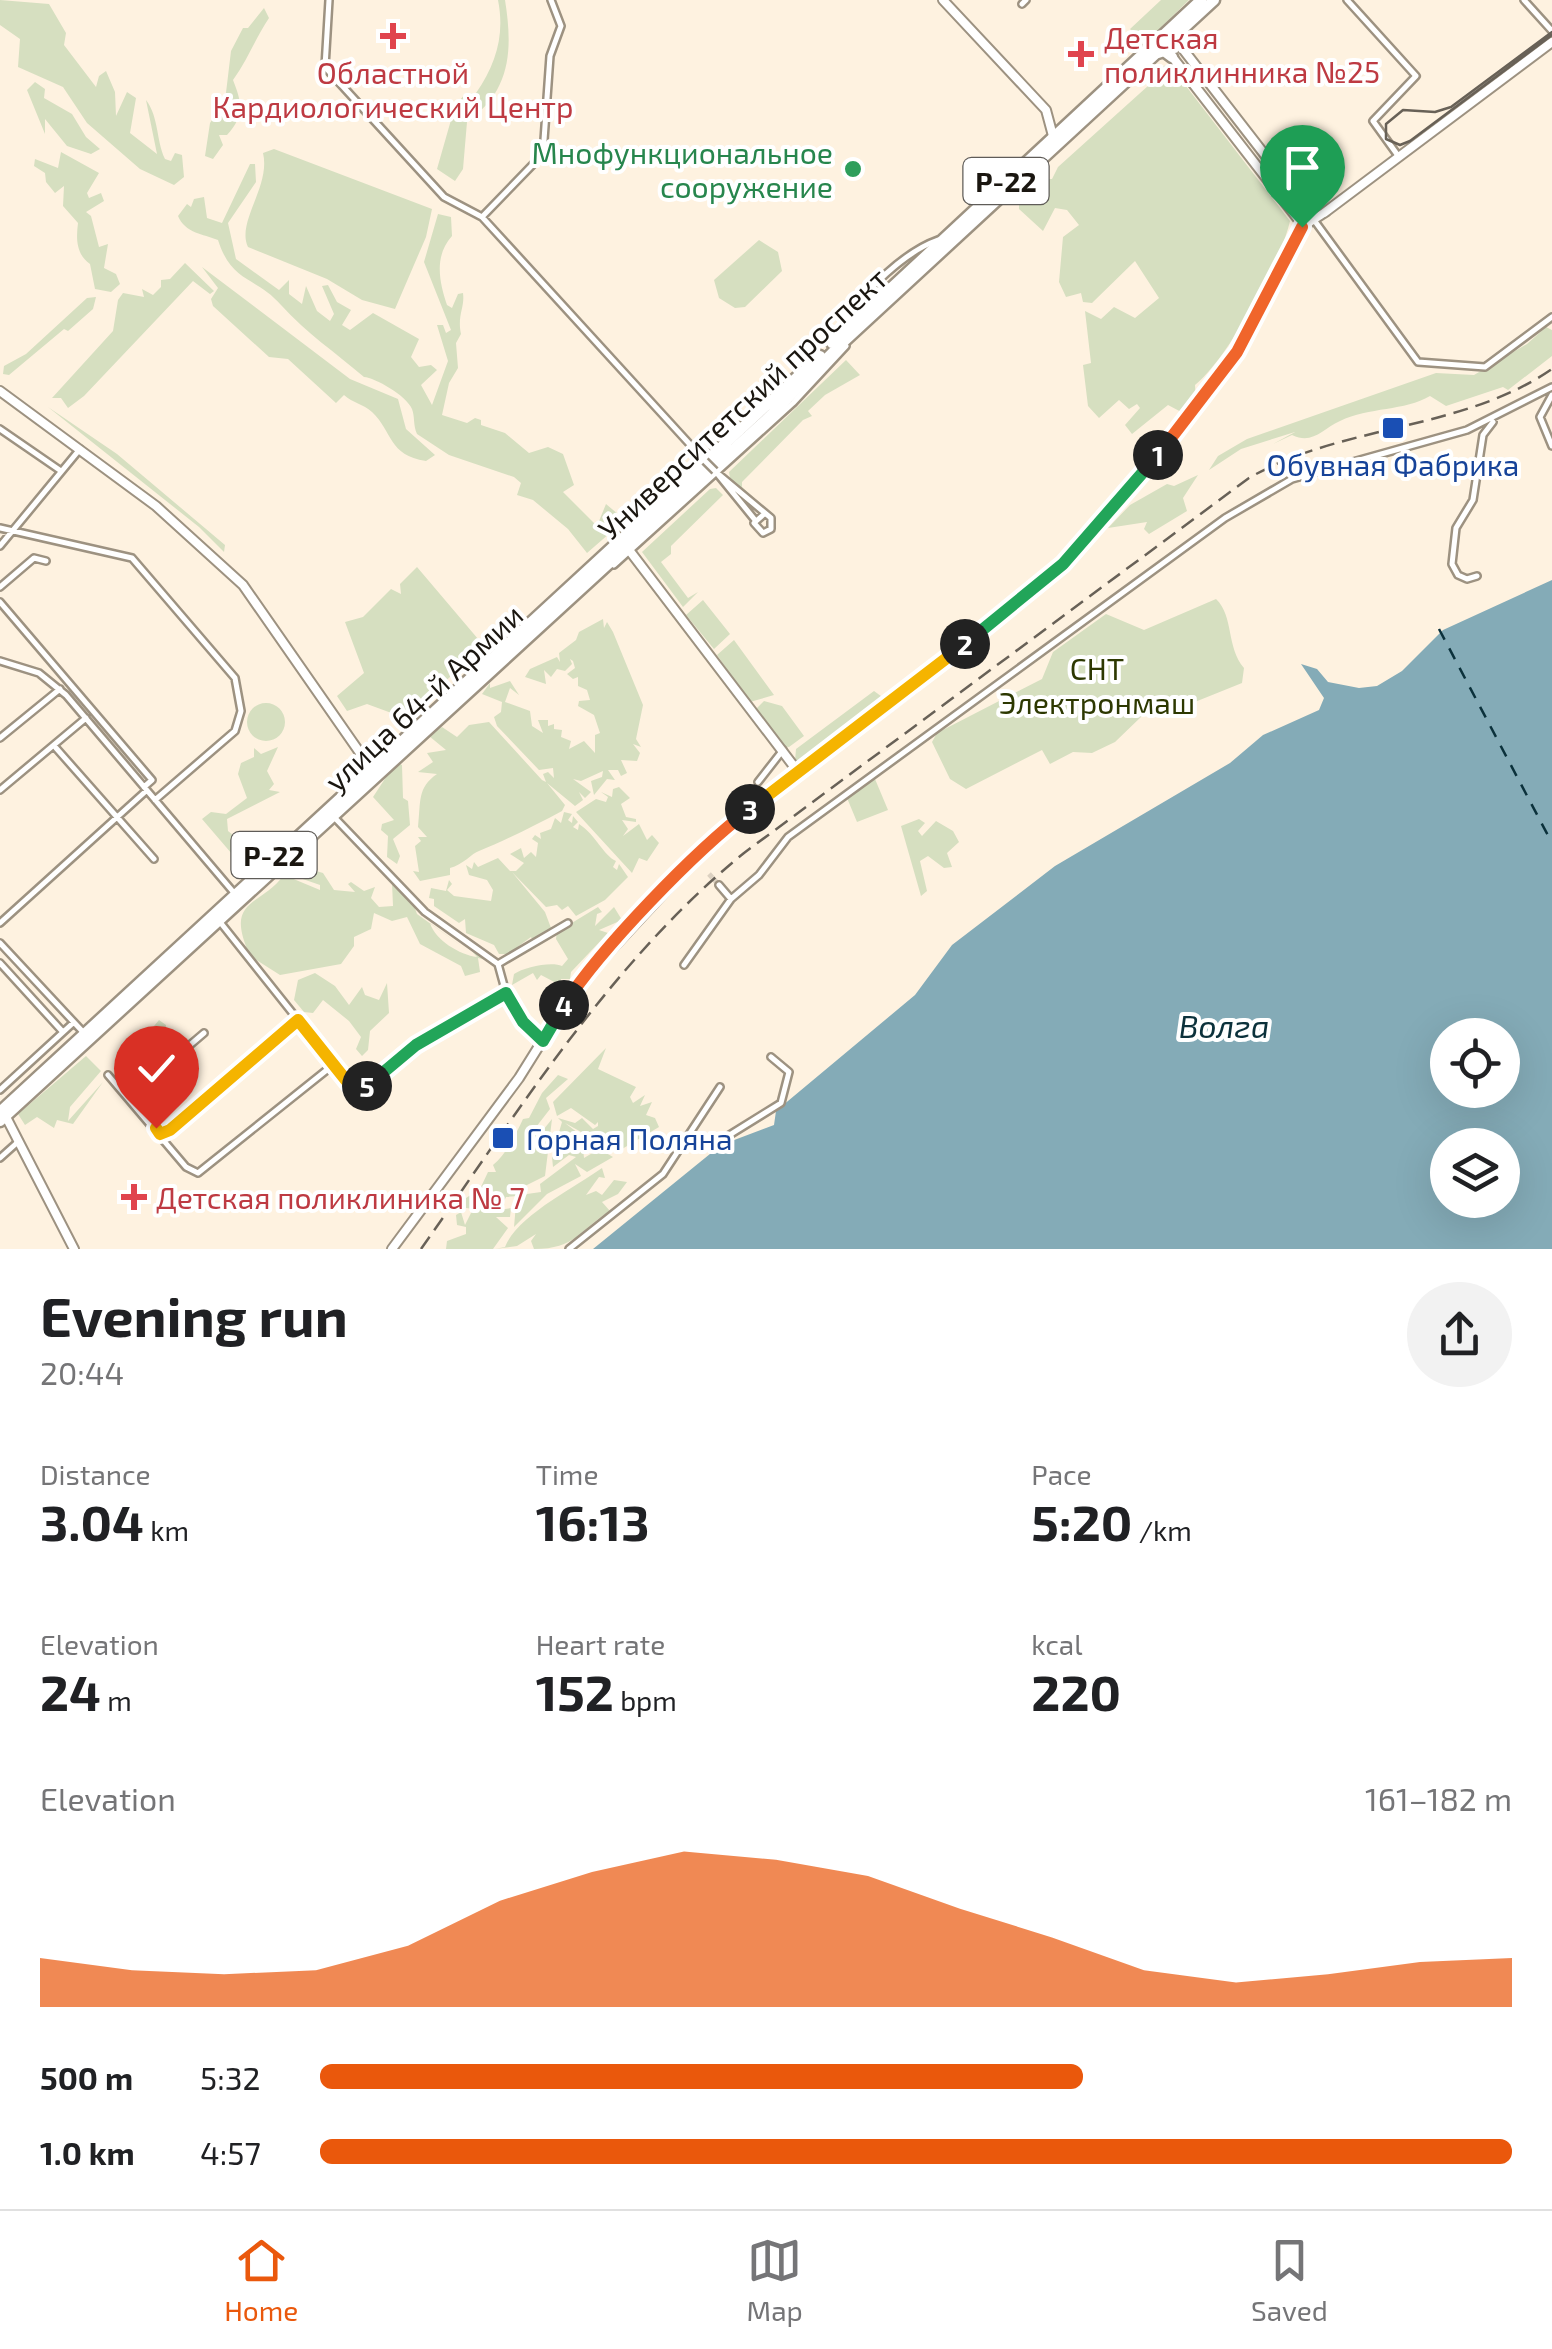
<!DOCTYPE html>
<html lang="en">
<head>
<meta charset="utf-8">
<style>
	:root { --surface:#fff; --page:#f2f2f2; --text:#202124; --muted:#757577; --line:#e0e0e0; --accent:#ea580c }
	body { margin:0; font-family:"Exo 2",sans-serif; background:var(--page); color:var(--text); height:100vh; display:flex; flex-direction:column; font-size:38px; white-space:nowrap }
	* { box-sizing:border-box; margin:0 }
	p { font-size:32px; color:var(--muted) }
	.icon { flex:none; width:55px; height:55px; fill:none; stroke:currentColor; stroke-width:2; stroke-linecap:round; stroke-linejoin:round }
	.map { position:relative; height:1249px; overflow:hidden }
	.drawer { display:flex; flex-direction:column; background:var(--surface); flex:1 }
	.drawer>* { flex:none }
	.tools { position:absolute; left:1430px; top:1018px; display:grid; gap:20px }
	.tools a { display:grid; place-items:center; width:90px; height:90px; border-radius:50%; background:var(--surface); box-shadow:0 10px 40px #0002; font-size:50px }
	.pin { position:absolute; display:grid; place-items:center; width:85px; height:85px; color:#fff; margin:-102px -42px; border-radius:50% 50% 50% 0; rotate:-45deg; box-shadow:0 0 10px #0007 }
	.pin .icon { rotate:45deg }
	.km { position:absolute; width:50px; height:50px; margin:-25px; border-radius:50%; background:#222; color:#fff; font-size:28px; line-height:50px; text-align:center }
	.round { display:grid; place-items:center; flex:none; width:105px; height:105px; border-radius:52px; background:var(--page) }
	.headline { display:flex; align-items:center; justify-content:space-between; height:170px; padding:0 40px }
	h1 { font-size:55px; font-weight:700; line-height:75px }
	.stats { display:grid; grid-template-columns:repeat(3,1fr); gap:15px; height:170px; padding:10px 40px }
	.stats div { display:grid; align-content:center }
	.stats b { font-size:50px; font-weight:700 }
	.stats small { font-size:28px; font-weight:400 }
	.stats p { font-size:28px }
	.chart { height:280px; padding:20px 40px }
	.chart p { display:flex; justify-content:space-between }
	.chart svg { width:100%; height:180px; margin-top:10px; fill:var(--accent); opacity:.7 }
	ul { padding:0 40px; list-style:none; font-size:32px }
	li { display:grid; grid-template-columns:160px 120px 1fr; align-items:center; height:75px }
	li i { height:25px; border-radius:12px; background:var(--accent) }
	.dock { display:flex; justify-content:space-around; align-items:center; height:140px; border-top:2px solid var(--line); background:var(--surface); font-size:28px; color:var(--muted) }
	.dock a { display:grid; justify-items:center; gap:5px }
	.dock .active { color:var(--accent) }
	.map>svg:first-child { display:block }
	.green { fill:#d6dfc0 }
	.water { fill:#84abb7; fill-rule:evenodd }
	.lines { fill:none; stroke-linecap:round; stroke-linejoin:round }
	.ferry { stroke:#0b313b; stroke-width:2.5; stroke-dasharray:12 10; stroke-linecap:butt }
	.minor-tunnel { stroke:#dcd1c1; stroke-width:5; stroke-dasharray:5 2.5; stroke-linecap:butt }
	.minor-casing { stroke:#9d9281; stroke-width:10 }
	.major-casing { stroke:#9d9281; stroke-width:12 }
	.highway-casing { stroke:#9d9281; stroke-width:15 }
	.minor { stroke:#fff; stroke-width:5 }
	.major { stroke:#fff; stroke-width:8 }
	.highway { stroke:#fff; stroke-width:10 }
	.tram { stroke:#686157; stroke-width:2.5 }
	.rail { stroke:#686157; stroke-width:2.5; stroke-dasharray:15 8; stroke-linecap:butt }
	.minor-bridge-casing { stroke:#9d9281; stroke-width:10; stroke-linecap:butt }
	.minor-bridge { stroke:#fff; stroke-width:5 }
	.split-1-casing { stroke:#fff; stroke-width:20 }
	.split-2-casing { stroke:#fff; stroke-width:20 }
	.split-3-casing { stroke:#fff; stroke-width:20 }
	.split-4-casing { stroke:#fff; stroke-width:20 }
	.split-5-casing { stroke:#fff; stroke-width:20 }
	.split-6-casing { stroke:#fff; stroke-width:20 }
	.split-1 { stroke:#f0652b; stroke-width:12 }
	.split-2 { stroke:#22a559; stroke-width:12 }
	.split-3 { stroke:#f5b400; stroke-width:12 }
	.split-4 { stroke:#f0652b; stroke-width:12 }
	.split-5 { stroke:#22a559; stroke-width:12 }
	.split-6 { stroke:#f5b400; stroke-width:12 }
	.health-dot { fill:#e0444e; stroke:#fff; stroke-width:4 }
	.leisure-dot { fill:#2e9e5b; stroke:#fff; stroke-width:4 }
	.transit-dot { fill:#1a4fb4; stroke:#fff; stroke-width:4 }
	.labels { text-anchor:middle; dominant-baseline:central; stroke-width:8; stroke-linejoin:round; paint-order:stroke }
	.shield { fill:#fff; stroke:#5f5c58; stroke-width:2.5 }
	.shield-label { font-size:28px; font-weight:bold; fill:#1a1610 }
	.health-label { font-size:30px; fill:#be3a42; stroke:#fff; text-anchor:start }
	.leisure-label { font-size:30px; fill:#27864d; stroke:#fff; text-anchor:end }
	.street-label { font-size:30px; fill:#1a1610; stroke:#fff }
	.transit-label { font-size:30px; fill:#164399; stroke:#fff }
	.park-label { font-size:30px; fill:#2d3801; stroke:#fff }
	.water-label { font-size:32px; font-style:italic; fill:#0b313b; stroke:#fff }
</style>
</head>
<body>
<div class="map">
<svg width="1552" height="1249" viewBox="0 0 1552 1249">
	<rect width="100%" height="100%" fill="#fef2e0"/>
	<path class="green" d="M0 0 49 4 66 33 64 45 96 87 99 76 106 71 115 92 116 116 127 92 136 98 130 133 157 154 146 100C159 117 156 140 165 159L171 161 175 153 182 155 184 177 174 185 140 169 87 123 63 87 18 67 20 39 0 25Z
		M498 0H505C513 50 511 91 467 122L463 169 455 181 437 169 455 106 465 94 476 93C496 64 505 35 498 0Z
		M1161 0H1189L1144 44 1130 29Z
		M264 8 269 18C255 39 247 61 233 80 242 103 245 115 227 135H219L223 145 213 159 205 156 210 123 225 101 231 51 243 28H248Z
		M1169 64 1290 221C1281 262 1227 360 1195 385L1196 400 1185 414 1168 405 1132 434 1125 425 1140 408 1137 404 1129 409 1119 400 1099 418 1088 406 1083 365 1091 363 1085 311 1101 319 1114 307 1135 318 1159 298 1135 261 1092 303 1083 302 1081 293 1066 297 1059 282 1063 237 1079 225 1067 210 1055 208 1043 231 1019 209V186L1032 179H1052L1058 167 1159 76V68Z
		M35 82 45 89 44 98 72 114 86 137 100 149 91 154 67 146 45 119V134L27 90Z
		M274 149 432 209 426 237 395 309 362 300 327 279 248 247C236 222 271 186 263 153Z
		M61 152 99 173 87 193 89 198 101 193 104 201 86 212 91 216 99 247 108 244 104 268 116 274 120 284 111 292 95 289 90 264C76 254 76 239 78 223L63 206 64 186 55 193 46 182 45 173 34 166 35 159 58 168Z
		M250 164H255L256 182 228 223 236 259 279 290 289 280V294L302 304 306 286 317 311 330 321 334 314 322 286 328 285 337 302 351 310 342 325 350 330 373 313 419 339 411 357 419 367 431 365 437 370 421 385 432 405 448 361 437 325H443L446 333 451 330 424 262 438 214 451 217 452 236C434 256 439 281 447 305L452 308 458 294 463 293C465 308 457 315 461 334L456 343 458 368 449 383 442 415 467 423 475 418 481 420V425L505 433 529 453 548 447 563 454 574 485 563 492 597 526 606 504 625 520 587 553 568 529 533 500 517 495 521 483 514 477 449 455 417 434C413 425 415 417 412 409 406 395 375 378 364 377 335 352 306 333 281 305 256 276 232 284 218 240 203 234 185 233 178 216L187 204 191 207 194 199 204 197 207 218 222 223Z
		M759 240 778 252 782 271 745 307 735 308 719 298 714 280Z
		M185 263 214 291 210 294 193 281 84 396 68 408 61 398H52L113 331 118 300 123 293 144 297 142 289 153 295 161 287V280L170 279Z
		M202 267 350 379 398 399 406 429 435 455 426 461C388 455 393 432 372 412 363 404 353 403 344 395L336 403 288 359 269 357 213 306 211 299 218 288Z
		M96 297 93 309 68 331 64 329 9 375 3 374 4 366 26 354 87 298Z
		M1546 327 1552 330V356L1508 390 1503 387 1446 406 1430 396C1405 411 1369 407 1340 421 1322 429 1313 445 1292 435L1273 444 1295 432 1241 449 1209 470 1218 456 1247 439 1436 373 1474 375 1527 344Z
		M846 360 860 375 825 395 808 411 812 416 803 420 742 482V487L765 508 756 505 730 478 729 472Z
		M48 407 117 454 225 545 224 552 199 527Z
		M1198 475 1183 498 1187 511 1149 534 1144 529 1147 522 1108 528 1130 505 1167 484 1174 486Z
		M716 488 723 495 671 546V554L661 562 688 598 698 592 683 607 642 552 710 489Z
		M417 567 484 646 405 718 367 704 347 711 337 696 364 673 345 622 363 617 391 589 401 594 400 584Z
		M1216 599C1234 616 1226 647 1244 668L1242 683 1175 710 1142 716 1115 742 1092 753 1073 752 1050 764 1042 750 966 789 950 779 932 742 937 733 1042 679 1053 652 1106 614 1144 630Z
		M703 600 730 634 714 649 686 615Z
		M603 619 604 628 607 622 613 632 643 705 636 739 641 747 633 744 640 753 637 761 621 760 627 773 621 776 618 770H608L615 780 607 779 594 795 591 781 602 777 603 771 581 781 573 779 591 792 585 798 579 792 583 800 575 806 547 783 565 805 562 811C536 825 506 840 479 851 472 853 463 865 450 868V875L420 881 413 871 419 872 415 846 421 841 418 837H427L418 827C421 801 417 788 437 774L418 772 433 762 427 753 446 750 429 736 442 727 457 737 469 725 489 722 542 780 546 782 543 774 548 772 554 778 553 768 539 770 497 726 494 717 501 712 502 702 482 694 490 683V688L510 681 519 695 510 688 505 702 530 711 532 726 543 733 538 720H548V726L554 724V729L562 730 561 737 571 741 569 749 584 741 595 753V735L600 733 594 715 578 706 579 701 590 700 587 690 578 686V677L573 679 567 674 575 668 573 661 570 659 572 664 565 671 557 669 551 677 544 670 546 684 525 677 530 669 557 657 560 662 559 653 576 640 579 632Z
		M734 640 774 695 750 702 717 655Z
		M874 691 885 699 802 762 795 761 796 749Z
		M764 701 782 706 804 736 789 747 782 746 756 709Z
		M247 722a19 19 0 1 1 38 0a19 19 0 1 1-38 0Z
		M278 747 267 771 274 784 269 790 280 792 227 819 228 831 238 839 243 835 246 840 240 844 248 853 244 868 202 819 211 812 226 814 247 798 238 774 241 763 254 757V748L261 754Z
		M396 762 402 765 403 798 408 801 410 825 393 839 400 856 397 864 387 857 388 836 381 830 382 824 394 820 373 797Z
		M875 779 888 810 857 822 847 798Z
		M619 787 630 798 621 804 626 817 636 819V822L622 820 628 829 623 836 639 824 647 840 652 835 659 843 647 861 639 858 632 873 576 812 596 799 606 802 608 797 601 792 612 797 613 789Z
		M564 812 572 814 568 820 572 823 573 816 578 822 573 827 578 830 579 824C596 835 603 855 616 861L613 867 617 870 619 864 628 877 605 900 576 916 568 906 562 910 557 905 546 907 512 872 545 912 551 928 533 941 531 937 508 954H499L494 945 466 933 465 919 459 923 434 906V899L429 898 431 888 446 891 449 880 452 884 447 890 454 896 491 901 493 890 487 880 469 875 466 865 472 869 474 862 478 867 498 858 510 871H516L524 863 510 854 521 848 524 858 531 852 536 857 538 843 532 839 535 835 541 839 540 833 551 829 555 818 561 823Z
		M919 819 925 823 918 831 922 836 936 821 953 831 959 842 947 853 952 867 944 868 928 856 920 861 927 891 921 896 901 826Z
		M295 865 323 873 334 890 355 892 348 884 351 882 364 891 375 887 371 898 379 907 393 906 392 883 413 903 417 914 467 950 430 923C435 940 460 955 477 957L470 949 487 960 478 958 480 972 465 976 461 966 420 944 407 917 392 921 374 913 371 929 354 937V946L341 964 280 975 250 956C224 898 259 908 284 875L320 890V885L294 876Z
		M598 907 602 912 597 914 595 926 614 907 622 920 599 930 608 933 571 972 570 979H561L560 985 541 975 537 980 533 973 512 985 514 974C524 967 552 961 562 966L568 959 556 939 557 932Z
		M315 973 335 986 349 1005 362 987 365 995 379 1000 387 983 389 1013 370 1031 368 1050 362 1056 356 1049 361 1037 349 1021 323 1000 313 1013 304 1012 294 1000 298 980Z
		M159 1020 166 1025 167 1051 137 1083 127 1087 121 1080 140 1043Z
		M606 1048 598 1069 636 1087 630 1097 633 1103 645 1095 640 1106 652 1102 646 1115 655 1118 659 1127 617 1152 565 1123 578 1133 583 1144 594 1145 583 1148 584 1158 599 1149 613 1157 587 1172 575 1164 581 1176 547 1194 514 1227 516 1204 527 1194 541 1192 540 1184 576 1157 569 1155 553 1167 552 1157 560 1154 554 1149 562 1122 558 1118 575 1123 582 1118 593 1129 598 1126V1122L595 1125 571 1108 557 1116 553 1102Z
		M86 1056 101 1071 70 1107 68 1121 103 1082 73 1124 57 1120 54 1128 37 1117 25 1125 18 1114Z
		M558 1075 568 1079 546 1098 550 1109 533 1131 539 1135 552 1119 545 1176 523 1187 518 1196 506 1197 500 1210 511 1208 510 1217H496L508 1228 493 1249H446L447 1241 466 1234V1227L457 1225 456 1215 461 1212 465 1225 473 1209 466 1208V1198L480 1189 488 1172H496L493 1165C505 1156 516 1134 523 1119L529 1118 542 1093Z
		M602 1168 605 1178 599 1177 586 1195 596 1191 602 1195 614 1180 627 1182 618 1194 602 1202 610 1211C579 1230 576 1249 534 1249L531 1241 536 1234 517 1246 495 1249 505 1247C517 1216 574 1188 602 1168Z"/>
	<path class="water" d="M1552 580V1249H593L721 1145 774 1125 776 1111 915 995 952 945 1055 866 1230 763 1263 735 1319 710 1324 698 1301 664 1317 669 1328 682 1359 688 1377 686 1402 671 1443 630ZM1448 1035H1502V1090H1448ZM1448 1145H1502V1200H1448Z"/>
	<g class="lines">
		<path class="ferry" d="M1439 629 1552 843"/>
		<path class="minor-tunnel" d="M709 874 719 885"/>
		<g class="minor-casing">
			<path id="minor" d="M329 0 325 67 444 197 482 217
				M1347 0 1416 76 1373 121 1399 157
				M1524 0 1552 31
				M1022 4 1026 0
				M482 217 705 461
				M482 217 543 154 550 56 561 26 551 0
				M1314 220 1418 362 1485 367 1552 317
				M850 323C858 292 909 250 938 240
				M1552 395 1540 417 1552 446
				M0 429 61 471
				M716 472 755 520
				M717 473 771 518V529L763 533 754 523 763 515
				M0 528 132 558 235 678 241 711 235 731 155 800
				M0 546 80 449
				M614 565 793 403 846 346
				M1477 576 1467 579 1458 575 1452 564 1456 528 1473 500 1483 435 1493 422
				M0 587 34 558 46 561
				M0 602 152 780 144 787
				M0 661 39 673 66 695 235 894
				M0 738 60 689
				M56 748 154 859
				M758 782 783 750
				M0 790 86 718
				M334 817 425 912 498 964 506 993 521 1020 543 1041
				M719 885 731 899
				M220 922 357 1094 416 1045 506 993
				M0 923 146 791
				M0 943 83 1032
				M0 963 62 1031
				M498 964 568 923
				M684 965 731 899 759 875 788 837 1225 518 1292 479 1467 430 1552 387
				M108 1075 186 1167 198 1173 333 1065
				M0 1090 73 1023
				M130 1096 204 1033
				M160 1134 170 1130 297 1020
				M723 1139 781 1103 789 1072 771 1057
				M0 1158 19 1141
				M569 1249 663 1174 720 1087"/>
		</g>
		<g class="major-casing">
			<path id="major" d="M943 0 1046 110 1053 136
				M1172 35 1313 217
				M1170 54 1305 228
				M1324 213 1552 42
				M0 391 156 506 243 585 374 773
				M626 546 799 773
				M870 721 915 687
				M5 1115 74 1249
				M392 1249 519 1078 574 990 712 841 1021 602 1063 564 1195 412 1237 352 1302 227 1327 211"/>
		</g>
		<g class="highway-casing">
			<path id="highway" d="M1155 54 1164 51 1172 57
				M832 343 1201 0
				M2 1110 820 356
				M0 1121 771 415 840 345 1214 0"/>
		</g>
		<use href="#minor" class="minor"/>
		<use href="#major" class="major"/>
		<use href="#highway" class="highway"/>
		<path class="tram" d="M1552 32 1451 107 1435 112 1403 110 1386 124V139L1400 145 1410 141 1552 35"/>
		<path class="rail" d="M421 1249C518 1112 612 960 744 853L1249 478C1343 424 1462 431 1552 369"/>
		<g class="minor-bridge-casing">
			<path id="minor-bridge" d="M705 461 715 471"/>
		</g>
		<use href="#minor-bridge" class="minor-bridge"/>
	</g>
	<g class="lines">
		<g class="split-1-casing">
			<path id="split-1" d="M1158 455 1237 352 1302 227"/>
		</g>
		<g class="split-2-casing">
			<path id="split-2" d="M965 644 1063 564 1158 455"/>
		</g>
		<g class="split-3-casing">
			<path id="split-3" d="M750 809 965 644"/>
		</g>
		<g class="split-4-casing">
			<path id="split-4" d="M564 1005C602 947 694 852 750 809"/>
		</g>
		<g class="split-5-casing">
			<path id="split-5" d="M367 1086 416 1045 506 993 523 1022 543 1041 564 1005"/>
		</g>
		<g class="split-6-casing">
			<path id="split-6" d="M156 1128 160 1134 170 1130 298 1020 357 1094 367 1086"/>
		</g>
		<use href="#split-1" class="split-1"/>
		<use href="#split-2" class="split-2"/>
		<use href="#split-3" class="split-3"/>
		<use href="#split-4" class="split-4"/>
		<use href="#split-5" class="split-5"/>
		<use href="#split-6" class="split-6"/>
	</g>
	<g class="health-dot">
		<path d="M388 21h10v10h10v10h-10v10h-10v-10h-10v-10h10z"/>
		<path d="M1076 39h10v10h10v10h-10v10h-10v-10h-10v-10h10z"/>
		<path d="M129 1182h10v10h10v10h-10v10h-10v-10h-10v-10h10z"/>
	</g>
	<circle class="leisure-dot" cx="853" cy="169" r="10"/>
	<g class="transit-dot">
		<rect x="1381" y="416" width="24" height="24" rx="5"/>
		<rect x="491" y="1126" width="24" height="24" rx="5"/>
	</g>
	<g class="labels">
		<g class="shield">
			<rect x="963.5" y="158" width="85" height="46" rx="8"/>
			<rect x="231.5" y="832" width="85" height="46" rx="8"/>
		</g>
		<g class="shield-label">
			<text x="1006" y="181">Р-22</text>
			<text x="274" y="855">Р-22</text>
		</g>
		<g class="health-label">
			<text x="1104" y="37">Детская<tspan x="1104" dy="34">поликлинника №25</tspan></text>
			<text x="393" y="72" text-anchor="middle">Областной<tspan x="393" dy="34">Кардиологический Центр</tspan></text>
			<text x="156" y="1197">Детская поликлиника № 7</text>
		</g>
		<g class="leisure-label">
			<text x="833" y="152">Мнофункциональное<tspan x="833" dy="34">сооружение</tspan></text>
		</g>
		<g class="street-label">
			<text transform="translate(742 403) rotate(-43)">Университетский проспект</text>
			<text transform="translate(423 697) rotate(-43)">улица 64-й Армии</text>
		</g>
		<g class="transit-label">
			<text x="1393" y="464">Обувная Фабрика</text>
			<text x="526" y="1138" text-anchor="start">Горная Поляна</text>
		</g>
		<g class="park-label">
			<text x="1097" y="668">СНТ<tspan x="1097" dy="34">Электронмаш</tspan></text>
		</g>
		<g class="water-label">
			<text x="1224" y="1025">Волга</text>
		</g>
	</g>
</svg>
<div class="tools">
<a><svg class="icon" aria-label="locate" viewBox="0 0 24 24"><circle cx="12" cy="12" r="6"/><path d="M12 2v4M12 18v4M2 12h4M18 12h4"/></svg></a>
<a><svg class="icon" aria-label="layers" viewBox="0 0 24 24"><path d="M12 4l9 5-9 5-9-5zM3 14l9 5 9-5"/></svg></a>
</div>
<div class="pin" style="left:1302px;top:227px;background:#1e9e55"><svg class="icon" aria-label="arrive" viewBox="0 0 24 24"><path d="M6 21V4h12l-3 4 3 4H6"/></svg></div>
<div class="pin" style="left:156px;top:1128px;background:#d93025"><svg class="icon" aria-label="check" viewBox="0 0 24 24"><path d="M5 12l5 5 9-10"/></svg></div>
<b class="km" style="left:1158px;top:455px">1</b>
<b class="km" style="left:965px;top:644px">2</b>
<b class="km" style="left:750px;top:809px">3</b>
<b class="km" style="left:564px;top:1005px">4</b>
<b class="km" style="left:367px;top:1086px">5</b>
</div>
<section class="drawer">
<div class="headline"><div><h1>Evening run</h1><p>20:44</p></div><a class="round"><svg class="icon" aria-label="share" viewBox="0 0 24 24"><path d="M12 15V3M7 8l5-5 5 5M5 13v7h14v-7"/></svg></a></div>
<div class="stats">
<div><p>Distance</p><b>3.04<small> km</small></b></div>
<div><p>Time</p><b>16:13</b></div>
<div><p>Pace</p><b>5:20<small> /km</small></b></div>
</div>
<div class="stats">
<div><p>Elevation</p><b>24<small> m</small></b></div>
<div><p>Heart rate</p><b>152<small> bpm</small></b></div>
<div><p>kcal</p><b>220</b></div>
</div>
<div class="chart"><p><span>Elevation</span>161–182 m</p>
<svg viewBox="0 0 160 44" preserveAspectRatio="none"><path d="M0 44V32L10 35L20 36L30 35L40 29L50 18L60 11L70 6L80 8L90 12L100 20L110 27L120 35L130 38L140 36L150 33L160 32V44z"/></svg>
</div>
<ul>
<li><b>500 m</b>5:32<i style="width:64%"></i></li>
<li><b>1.0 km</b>4:57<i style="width:100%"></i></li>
</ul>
</section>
<nav class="dock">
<a class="active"><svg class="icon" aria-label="home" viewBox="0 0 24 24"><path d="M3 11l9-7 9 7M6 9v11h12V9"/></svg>Home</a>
<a><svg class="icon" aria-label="map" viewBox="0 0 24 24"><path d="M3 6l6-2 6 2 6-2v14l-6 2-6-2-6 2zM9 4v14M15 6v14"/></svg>Map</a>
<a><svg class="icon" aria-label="saved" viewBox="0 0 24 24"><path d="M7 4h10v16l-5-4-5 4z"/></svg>Saved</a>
</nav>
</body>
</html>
